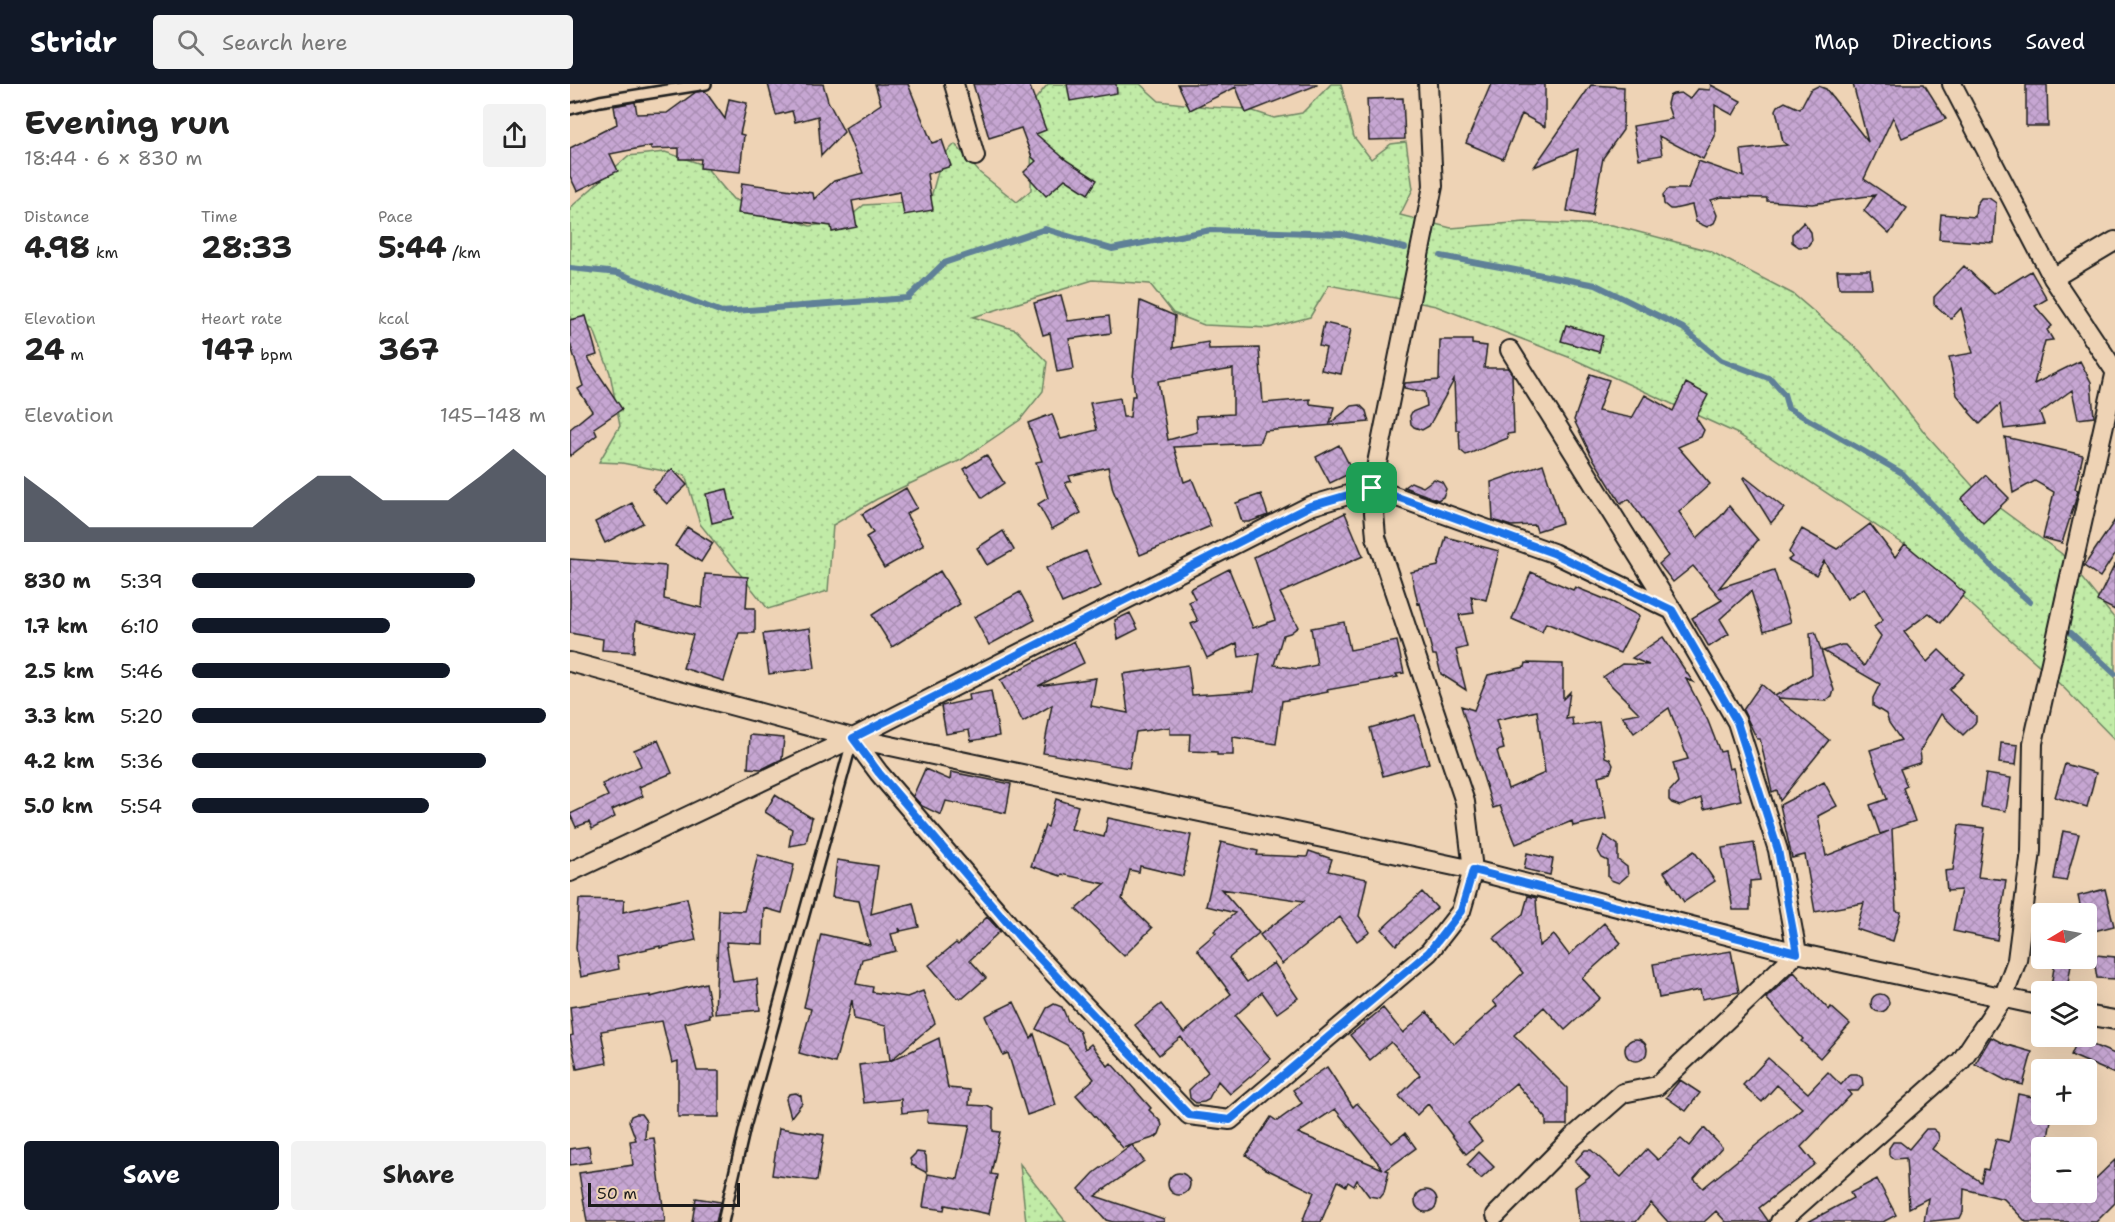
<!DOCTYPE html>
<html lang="en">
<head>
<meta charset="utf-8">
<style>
	:root { --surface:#fff; --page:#f2f2f2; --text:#222; --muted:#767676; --accent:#111827 }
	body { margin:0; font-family:"Shantell Sans",sans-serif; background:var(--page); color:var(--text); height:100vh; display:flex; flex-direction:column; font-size:22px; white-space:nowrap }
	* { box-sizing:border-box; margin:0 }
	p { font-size:20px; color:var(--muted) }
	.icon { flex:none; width:33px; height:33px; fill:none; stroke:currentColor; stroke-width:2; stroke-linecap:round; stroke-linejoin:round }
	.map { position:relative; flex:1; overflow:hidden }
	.panel { display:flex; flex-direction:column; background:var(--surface); width:570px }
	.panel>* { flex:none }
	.needle { width:39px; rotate:260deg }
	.tools { position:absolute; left:1461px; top:819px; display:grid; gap:12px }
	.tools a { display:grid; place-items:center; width:66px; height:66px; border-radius:6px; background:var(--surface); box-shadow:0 6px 24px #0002; font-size:30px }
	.scale { position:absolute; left:18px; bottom:15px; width:152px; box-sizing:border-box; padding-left:6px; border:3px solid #1c1c1c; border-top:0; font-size:16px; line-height:21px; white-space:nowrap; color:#1c1c1c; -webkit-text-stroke:4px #eed3b5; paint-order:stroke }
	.pin { position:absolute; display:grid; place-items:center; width:51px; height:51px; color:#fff; margin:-26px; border-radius:12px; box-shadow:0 3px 9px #0006 }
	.round { display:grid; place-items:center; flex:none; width:63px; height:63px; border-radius:6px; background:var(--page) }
	.head { display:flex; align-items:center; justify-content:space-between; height:102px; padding:0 24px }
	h1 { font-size:33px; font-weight:700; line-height:45px }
	.metrics { display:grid; grid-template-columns:repeat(3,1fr); gap:9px; height:102px; padding:6px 24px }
	.metrics div { display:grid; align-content:center }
	.metrics b { font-size:30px; font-weight:700 }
	.metrics small { font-size:16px; font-weight:400 }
	.metrics p { font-size:16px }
	.chart { height:168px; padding:12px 24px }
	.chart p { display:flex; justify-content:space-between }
	.chart svg { width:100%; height:108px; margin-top:6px; fill:var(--accent); opacity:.7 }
	.action { display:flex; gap:12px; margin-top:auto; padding:12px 24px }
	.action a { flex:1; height:69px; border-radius:6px; background:var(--accent); color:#fff; font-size:24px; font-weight:700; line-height:69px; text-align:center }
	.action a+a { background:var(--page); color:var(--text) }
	ul { padding:0 24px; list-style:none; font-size:20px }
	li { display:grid; grid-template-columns:96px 72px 1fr; align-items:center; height:45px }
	li i { height:15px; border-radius:8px; background:var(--accent) }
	header { display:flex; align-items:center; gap:36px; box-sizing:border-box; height:84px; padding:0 30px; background:var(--accent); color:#fff }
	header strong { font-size:28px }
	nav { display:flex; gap:33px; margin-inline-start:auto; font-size:21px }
	.search { width:420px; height:54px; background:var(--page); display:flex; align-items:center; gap:15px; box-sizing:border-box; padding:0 21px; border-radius:6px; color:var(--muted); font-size:22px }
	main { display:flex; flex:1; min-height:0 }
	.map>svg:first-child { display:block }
	.green { fill:url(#green-dots); stroke:#6e8462; stroke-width:1.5 }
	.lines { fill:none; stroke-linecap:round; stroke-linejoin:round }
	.stream { stroke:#5f8097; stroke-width:6 }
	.building { fill:url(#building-cross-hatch); stroke:#1c1c1c; stroke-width:1.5; fill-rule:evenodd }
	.lane-casing { stroke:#1c1c1c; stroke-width:14 }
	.street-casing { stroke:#1c1c1c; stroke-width:22 }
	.lane { stroke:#eed3b5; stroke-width:9 }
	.street { stroke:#eed3b5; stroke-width:18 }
	.route-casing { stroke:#fff; stroke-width:12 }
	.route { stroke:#1a73e8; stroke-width:8 }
</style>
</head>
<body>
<header>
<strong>Stridr</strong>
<div class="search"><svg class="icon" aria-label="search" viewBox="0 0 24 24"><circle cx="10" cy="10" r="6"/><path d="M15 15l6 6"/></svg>Search here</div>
<nav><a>Map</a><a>Directions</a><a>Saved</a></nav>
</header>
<main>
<section class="panel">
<div class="head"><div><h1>Evening run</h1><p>18:44 · 6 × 830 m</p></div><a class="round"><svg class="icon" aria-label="share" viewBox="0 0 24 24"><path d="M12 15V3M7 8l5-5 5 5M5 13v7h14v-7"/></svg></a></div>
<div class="metrics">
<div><p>Distance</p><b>4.98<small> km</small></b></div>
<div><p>Time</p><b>28:33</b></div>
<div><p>Pace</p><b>5:44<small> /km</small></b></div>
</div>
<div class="metrics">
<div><p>Elevation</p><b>24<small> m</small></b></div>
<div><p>Heart rate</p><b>147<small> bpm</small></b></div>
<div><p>kcal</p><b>367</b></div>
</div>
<div class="chart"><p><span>Elevation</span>145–148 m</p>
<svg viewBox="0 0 160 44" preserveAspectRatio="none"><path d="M0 44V17L10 27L20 38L30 38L40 38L50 38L60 38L70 38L80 27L90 17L100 17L110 27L120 27L130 27L140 17L150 6L160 17V44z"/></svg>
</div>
<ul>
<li><b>830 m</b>5:39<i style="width:80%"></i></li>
<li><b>1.7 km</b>6:10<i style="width:56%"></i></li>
<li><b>2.5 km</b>5:46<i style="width:73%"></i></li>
<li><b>3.3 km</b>5:20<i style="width:100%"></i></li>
<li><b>4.2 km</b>5:36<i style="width:83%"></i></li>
<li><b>5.0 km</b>5:54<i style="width:67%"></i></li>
</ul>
<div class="action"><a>Save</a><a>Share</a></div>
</section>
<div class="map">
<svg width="1545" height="1138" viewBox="0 0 1545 1138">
	<defs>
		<pattern id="green-dots" width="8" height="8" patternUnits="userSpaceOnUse" patternTransform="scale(1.5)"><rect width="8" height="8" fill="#c1eba7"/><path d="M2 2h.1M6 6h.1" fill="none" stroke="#a5c98f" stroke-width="1.8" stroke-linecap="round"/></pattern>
		<pattern id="building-cross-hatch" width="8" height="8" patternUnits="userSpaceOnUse" patternTransform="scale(1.5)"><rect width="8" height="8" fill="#c6a6d2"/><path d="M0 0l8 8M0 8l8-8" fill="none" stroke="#aa8eb4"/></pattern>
	</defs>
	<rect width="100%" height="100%" fill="#eed3b5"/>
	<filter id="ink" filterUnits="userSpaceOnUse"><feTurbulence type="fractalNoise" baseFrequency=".0167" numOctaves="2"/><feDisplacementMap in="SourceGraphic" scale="12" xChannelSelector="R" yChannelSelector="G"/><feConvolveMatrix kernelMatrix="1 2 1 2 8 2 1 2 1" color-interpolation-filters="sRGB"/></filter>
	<g filter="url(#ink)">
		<path class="green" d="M478 0H570L589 17 638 23 677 25 704 34 732 29 761 0H771L784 53 801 75 821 60 836 58 843 105 830 131 881 144 955 138 1042 141 1140 167 1223 210 1290 267 1355 349 1409 409 1492 470 1545 535V656L1493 603 1335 461 1168 350 1001 274 866 222 759 201 740 233 699 244 634 241 603 229 580 200 523 196 403 233 446 246 477 278 473 307 450 336 391 376 307 415 263 441 258 507 198 525 130 440 115 391 52 379 29 378 50 342 40 289 24 246 0 234V124L58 72 95 68 134 81 163 115 240 142 275 137 294 121 360 117 372 73 385 60 410 89 447 118 461 106 462 19Z
			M450 1080 496 1138H456Z"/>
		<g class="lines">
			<path class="stream" d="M871 172 1026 201 1113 244 1151 276 1201 295 1214 310 1218 324 1332 389 1431 492 1460 518
				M0 184 48 189 152 228 338 214 374 179 475 145 542 165 641 146 772 150 835 164
				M1501 549 1545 590"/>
		</g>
		<path class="building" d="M198 0H253L258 17 274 48 251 72 248 32 225 38 222 27 206 31Z
			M305 0H338L362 59 372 56 381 82 357 90 363 126 334 131 330 108 282 117 287 143 262 148 261 142 168 129 172 99 243 109 244 115 264 97 293 89 275 44 311 20Z
			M403 0H459L476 46 466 50 496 76 527 96 518 110 495 95 476 112 454 88 466 77 462 73 451 44 419 54Z
			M497 0H546L547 9 500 17Z
			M608 0H747V1L676 29 666 3 620 26Z
			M921 0H975V43L952 30 933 75 896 59Z
			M1283 0H1354L1376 35 1332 54 1323 33 1294 95 1337 124 1319 150 1294 127 1305 111 1242 120 1197 117V114L1152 113 1141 116 1147 131 1146 135 1144 139 1137 143 1126 138 1122 121 1104 125H1100L1094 120 1093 111 1098 105H1118L1128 77 1174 93 1171 66 1218 61 1213 58 1206 26 1208 22 1215 18 1230 25 1240 6 1248 2 1256 5 1298 58Z
			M1021 1 1054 3 1053 46 1033 74 1022 132 997 127 1008 65 964 83Z
			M1141 1 1171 17 1163 31 1145 21V52L1133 75 1089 52 1092 71 1069 75 1063 42 1102 35 1097 20 1099 12 1103 10 1111 9 1120 15 1128 5 1140 6Z
			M1456 1H1477L1478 42H1456Z
			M135 7 155 35 159 15 177 19 170 50 174 51 170 88 130 84 131 75H109V64L81 65V62L40 70 48 87 7 107 0 92V64L47 40 44 22 65 18 67 30 97 29 126 8Z
			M833 14 835 55 799 56 797 15Z
			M1411 114H1419L1426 119 1424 159 1369 155 1371 130 1405 133 1406 121Z
			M1234 138 1241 148 1242 156 1237 163H1229L1222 158V150Z
			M1394 182 1424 210 1461 187 1477 215 1465 222 1482 242 1477 246 1483 256 1475 257 1464 300 1510 277 1521 298 1524 333 1508 335 1502 306 1470 329 1474 340 1434 345 1430 320 1410 340 1399 328 1400 327 1387 311 1379 273 1403 269 1391 224 1381 235 1364 220V213Z
			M1267 186H1300L1302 204H1269Z
			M491 211 498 237 539 232 541 249 499 255 504 285 487 288 480 249 473 251 464 219Z
			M570 217 605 232 603 264 638 258 639 265 689 264 693 319 740 315V320L764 323 760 339 782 322 790 321 796 327 799 338 694 347 689 359 604 363 614 398 622 395 641 442 570 471 543 406 538 383 499 392 501 397 495 399 511 429 482 445 468 420 478 414 466 378 472 377 458 339 482 330 491 355 527 346 520 319 550 314 553 333H560L562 312H565L563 294ZM663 285V330L626 332 627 348 598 356 588 297Z
			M16 232 27 271 18 274 52 325 24 344 27 351 0 372V345L22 327 8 305 13 302 0 259V236Z
			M754 239 781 245 771 290 751 286 756 264 749 262Z
			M996 241 1033 252 1029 268 991 257Z
			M870 256H902V260L917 262 914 284H938L942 290 944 349 937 350 938 354 896 371 890 366 889 346H886L884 296 859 342 852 346 844 343 841 340 840 332 842 328 857 322 855 308 834 304 835 299 869 296Z
			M1020 290 1039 296 1028 327 1062 334 1075 311 1103 327 1116 299 1138 311 1126 334 1134 346 1131 353 1108 363 1140 400 1109 428 1127 454 1151 432 1159 422 1188 456 1149 504 1204 486 1221 538 1194 547 1181 507 1150 535 1159 550 1139 563 1122 534 1152 516 1123 482 1103 498 1089 480 1098 472 1059 415 1051 420 1021 371 1004 336Z
			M1435 353 1513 371 1505 405 1508 406 1505 418 1492 459 1473 454 1484 408 1465 397 1443 409Z
			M769 361 783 388 760 399 746 373Z
			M416 371 434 399 412 414 394 385Z
			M973 380 992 439 967 447 965 441 941 442 923 436 921 398Z
			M102 385 117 401 97 420 82 405Z
			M1416 391 1439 414 1413 439 1391 415Z
			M1175 393 1214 424 1201 439 1173 394Z
			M864 395 872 398 876 405 873 413 868 416 834 403 841 398 853 403Z
			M336 404 347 424 336 430 354 461 314 484 296 453 303 449 292 430Z
			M157 405 163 434 142 439 136 410Z
			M691 410 698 431 679 438H672L666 419Z
			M62 419 73 439 35 459 25 438Z
			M775 429 793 472 710 509 728 543 720 549 713 551 704 581 728 585 747 581 741 544 774 538 780 566 827 557 834 589 826 590 828 593 757 606 758 608 712 617 706 660 663 653V671H647V668L619 667 620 650H600V643L566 648 559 684 473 669 482 621 453 638 430 596 504 557 514 579 468 602 526 594 521 622 558 629 553 590 618 581 622 611 684 607 690 570 669 573 667 559 637 574 621 540 628 537 619 518 625 515 620 505 659 485 683 544 705 536 684 473Z
			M1545 436V470L1530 493 1514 482Z
			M1300 440 1325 473 1335 460 1395 509 1371 539 1359 529 1334 548 1357 578 1369 566 1394 590 1379 606 1406 632V638L1393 651 1371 630 1350 667 1351 675 1349 679 1330 685 1337 702 1333 704 1345 737 1322 745 1326 827 1331 828 1323 857 1286 845 1294 819 1245 828 1235 771 1222 774 1210 721 1254 698 1267 722 1248 732 1256 772 1319 747 1310 750 1300 721 1317 715 1300 666 1331 656 1319 639 1316 630 1303 622V614L1310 600 1253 567 1271 561H1275L1294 582 1311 552 1304 543 1313 536 1294 504 1277 515 1254 477 1246 491 1218 476 1222 473 1219 468 1232 445 1267 465Z
			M117 443 143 459 131 478 105 462Z
			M433 447 444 466 417 481 407 464Z
			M876 453 929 467 916 516 901 512 904 529 889 531 897 563 886 566 896 606 871 590 866 571H863L850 519 848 520 841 488 868 482Z
			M516 467 531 502 492 519 476 484Z
			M0 475 96 482 94 515 132 524 135 490 178 493 176 524H185V549H169L154 597 113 584 123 551 66 537 64 568 32 566 33 555 0 549Z
			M1545 480V526L1527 517Z
			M370 487 390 520 322 563 302 531Z
			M961 488 1003 506 1005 503 1042 518 1069 532 1050 569 976 539 972 548 942 535Z
			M450 508 465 536 419 561 404 533Z
			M560 529 568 545 548 555 545 536Z
			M240 544 245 584 199 590 193 550Z
			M1245 548 1264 606 1262 613 1255 617 1207 614 1259 656 1210 717 1207 706 1202 708 1190 655H1187L1173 626 1191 600 1205 612 1242 590 1240 549Z
			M1093 553 1123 598 1116 595 1138 637 1150 668 1155 667 1159 685 1163 684 1171 716 1134 725 1131 714 1110 722 1102 719 1099 716V708L1108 698 1103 679 1118 675 1099 624 1064 649 1052 632 1069 629 1033 593 1052 580 1079 581 1062 574Z
			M956 579 993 580V615L1000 608 996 635 1002 634 1003 642 1029 638 1035 673 1040 675 1043 681 1040 689 1028 692 1036 735 1003 742 1002 737 946 760 930 722 923 724 891 622 904 626 918 591 955 583ZM967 627 975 689 938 705 927 667 934 665 926 636Z
			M421 607 429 652 401 657 399 646 376 650 371 622 399 616 398 611Z
			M845 631 859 679 813 692 800 644Z
			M180 651 214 654 212 675 192 685 178 684Z
			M88 656 102 689 69 703 73 712 42 726 45 733 22 745 19 738 6 743 0 730 38 712 32 700 71 682 64 666Z
			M1431 659 1448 661 1446 681 1429 679Z
			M1495 680 1526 689 1517 723 1485 713Z
			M355 685 380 696 381 688 441 700 436 729 376 717 371 731 352 722 343 712Z
			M1416 690 1441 694 1436 727 1411 723Z
			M205 711 242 734 236 759 219 762 222 745 195 728Z
			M486 715 508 722 501 745 534 753 538 734 621 751 613 792 570 782 569 788 560 786 552 815 582 844 554 872 506 825 535 800 492 790 491 792 461 782 475 742 478 743Z
			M1389 741 1415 744 1408 793 1436 796 1427 856 1383 847 1391 806 1377 807 1375 787 1383 786Z
			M1493 747 1509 750 1496 797 1484 795Z
			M1034 751 1048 761V776L1057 783 1058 791 1049 799 1041 796 1038 793V777L1032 774 1028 767Z
			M651 758 688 767 687 771 737 773 739 767 762 775 758 787 797 795 789 832 800 848 787 857 770 833 712 880 690 851 734 817 651 805 689 849 659 874 677 898 704 879 728 914 707 929 692 908 665 932 701 975 660 1010 648 997 638 1016 634 1018 626 1019 620 1014 619 1006 638 988 611 953 589 971 565 941 591 920 614 949 661 910 627 865 646 849 644 847 665 829 636 822Z
			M1184 759 1190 796 1180 797V826H1163L1152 764Z
			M1124 767 1145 797 1114 818 1094 788Z
			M957 769 983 775 980 791 954 785Z
			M188 771 224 781 212 829 194 824 193 860 156 858 163 898 187 895 190 926 145 930 149 826 174 827Z
			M267 776 308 782 301 830 343 819 349 843 331 847 329 844 330 848 321 850 326 867 292 875 286 900 303 903 302 908 337 913 353 907 365 939 320 977 369 954 378 1004 400 1006 399 1021 417 1022 423 1025V1047L430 1048 421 1090 427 1091 419 1130 375 1121 374 1126 353 1123 358 1090 388 1095 400 1041 357 1038 358 1026 332 1029 331 1015 294 1019 289 981 320 977 316 942 284 935 282 916 265 979 229 969 241 925 234 923 251 850 300 861 289 817 262 813Z
			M1535 805 1544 842 1516 849V830H1512L1508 812Z
			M852 808 867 824 826 861 812 845Z
			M958 812 966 814 969 862 984 851 999 871 1034 839 1051 859 1012 894 1030 914 995 946 974 923 944 951 997 1004V1041H976V1034L946 999 898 1039 912 1057 896 1070 858 1020 847 1031 829 1012 850 991 821 958 800 976 780 951 813 924 833 949 857 928 884 960 927 922 923 917 953 889 924 854 953 830Z
			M117 814 126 856 90 864V862L47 872 49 885 11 893 6 864 9 815 54 816 53 828Z
			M417 833 430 847 400 876 416 894 393 914H387L359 881 386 859 388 861Z
			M1161 867 1169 908 1132 915 1130 906 1089 914 1083 880Z
			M1526 871 1545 873V895L1527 894 1525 882Z
			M1485 878 1501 881 1497 905 1481 902Z
			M1224 888 1259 926 1261 923 1280 940 1250 974 1231 957 1233 955 1196 914Z
			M136 899 142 930H139L140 933 115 939 127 987H149V1033H108V977L102 979 92 937 31 947 37 979 7 985 0 952 3 951 0 923 80 911V913Z
			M1301 919a9 9 0 1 1 18 0a9 9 0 1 1-18 0Z
			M444 918 461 954 464 950 486 1021 457 1031 438 969 433 971 415 932Z
			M484 920 492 923 498 937 509 946 515 965 521 960 538 982 541 979 581 1024 579 1026 591 1038 592 1042 589 1050 586 1053 553 1064 506 1011 524 995 497 961 466 945 477 924Z
			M1421 953 1434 960 1462 968 1453 1001 1435 996 1405 980Z
			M1508 955 1545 970V990L1501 971Z
			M1055 966a11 11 0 1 1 22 0a11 11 0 1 1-22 0Z
			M1198 974 1238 1009 1258 988 1271 1001 1280 990H1287L1292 994 1293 1001 1288 1007H1278L1281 1011 1231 1063 1245 1080 1189 1124 1199 1138H1156L1146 1127 1134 1138H1098L1081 1119 1066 1138H1009L1005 1103 1020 1092 1005 1077 1015 1066H1021L1051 1093 1077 1065 1088 1076 1111 1055 1119 1062 1134 1044 1152 1063 1124 1095 1133 1104 1232 1024 1207 1001 1192 1018 1173 1001Z
			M757 983 783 1023 787 1019 822 1059 835 1049 846 1064 816 1086 819 1087 814 1109 810 1114 799 1112 787 1096 784 1102 778 1098 776 1102 768 1097 751 1138H732L744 1108 696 1085 676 1071 701 1033 707 1037 732 1019 723 1006ZM765 1025 813 1085 728 1049Z
			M1110 996 1130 1009 1116 1027 1096 1013Z
			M226 1009 231 1012 232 1019 221 1033 216 1015 219 1010Z
			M1448 1010 1472 1015V1030H1482L1478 1054 1472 1052V1108H1516V1104L1545 1076V1119L1526 1138H1456L1434 1115 1394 1105 1393 1128 1390 1134 1354 1138 1358 1114 1339 1124 1336 1074 1324 1075 1319 1071V1064L1323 1058H1330L1339 1065 1356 1045H1363L1368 1049 1369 1056 1362 1065 1411 1098 1414 1085 1418 1086 1426 1055 1439 1058Z
			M66 1030H71L76 1037 75 1055 84 1054 95 1138H17L9 1089 63 1081 60 1057 66 1056 59 1037 61 1032Z
			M209 1044 254 1051 247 1097 202 1091Z
			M562 1061 574 1077 525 1112 594 1135V1138H543L536 1136 509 1105 524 1089Z
			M19 1062 21 1078 0 1081V1065Z
			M347 1068 354 1069 356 1072 357 1089 342 1081 340 1075Z
			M909 1068 924 1083 911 1095 897 1081Z
			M598 1100a11 11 0 1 1 22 0a11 11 0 1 1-22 0Z
			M1307 1095 1326 1131 1313 1138H1238L1283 1114 1280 1109Z
			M845 1117a11 11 0 1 1 22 0a11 11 0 1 1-22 0Z
			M126 1114 151 1118 146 1138H122Z"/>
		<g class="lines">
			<g class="lane-casing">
				<path id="lane" d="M0 25 30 17 136 0
					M153 1138 175 1043 283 654"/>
			</g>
			<g class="street-casing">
				<path id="street" d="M384 0 405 72
					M1382 0 1483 194 1545 287
					M1483 194 1545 157
					M940 266 1102 526
					M0 578 283 654 903 786 1227 869 1472 922
					M283 654 309 689 452 856 619 1031 660 1036 859 868 891 827 903 786 895 718 806 453 802 404 863 102 858 0
					M0 788 283 654 740 422 802 404 983 469 1102 526 1167 638 1208 766 1227 869 1087 1002 1053 1009 1003 1053 926 1131
					M1516 931 1545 936
					M1210 1138 1391 977 1433 914 1447 876 1461 767 1463 659 1545 291"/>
			</g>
			<use href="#lane" class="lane"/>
			<use href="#street" class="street"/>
		</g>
	</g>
	<g class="lines" filter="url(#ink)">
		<g class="route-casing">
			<path id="route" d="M802 404 983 469 1102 526 1167 638 1208 766 1227 869 903 786 891 827 859 868 660 1036 619 1031 452 856 309 689 283 654 740 422Z"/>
		</g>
		<use href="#route" class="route"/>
	</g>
</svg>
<div class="tools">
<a><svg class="needle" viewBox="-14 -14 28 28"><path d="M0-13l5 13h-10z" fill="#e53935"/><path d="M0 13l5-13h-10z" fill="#767676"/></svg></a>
<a><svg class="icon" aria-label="layers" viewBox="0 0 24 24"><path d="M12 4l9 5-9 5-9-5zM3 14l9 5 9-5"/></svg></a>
<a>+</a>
<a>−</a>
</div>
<div class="scale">50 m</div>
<div class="pin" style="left:802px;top:404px;background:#1e9e55"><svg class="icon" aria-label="arrive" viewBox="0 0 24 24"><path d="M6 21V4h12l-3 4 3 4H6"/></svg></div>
</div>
</main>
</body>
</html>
